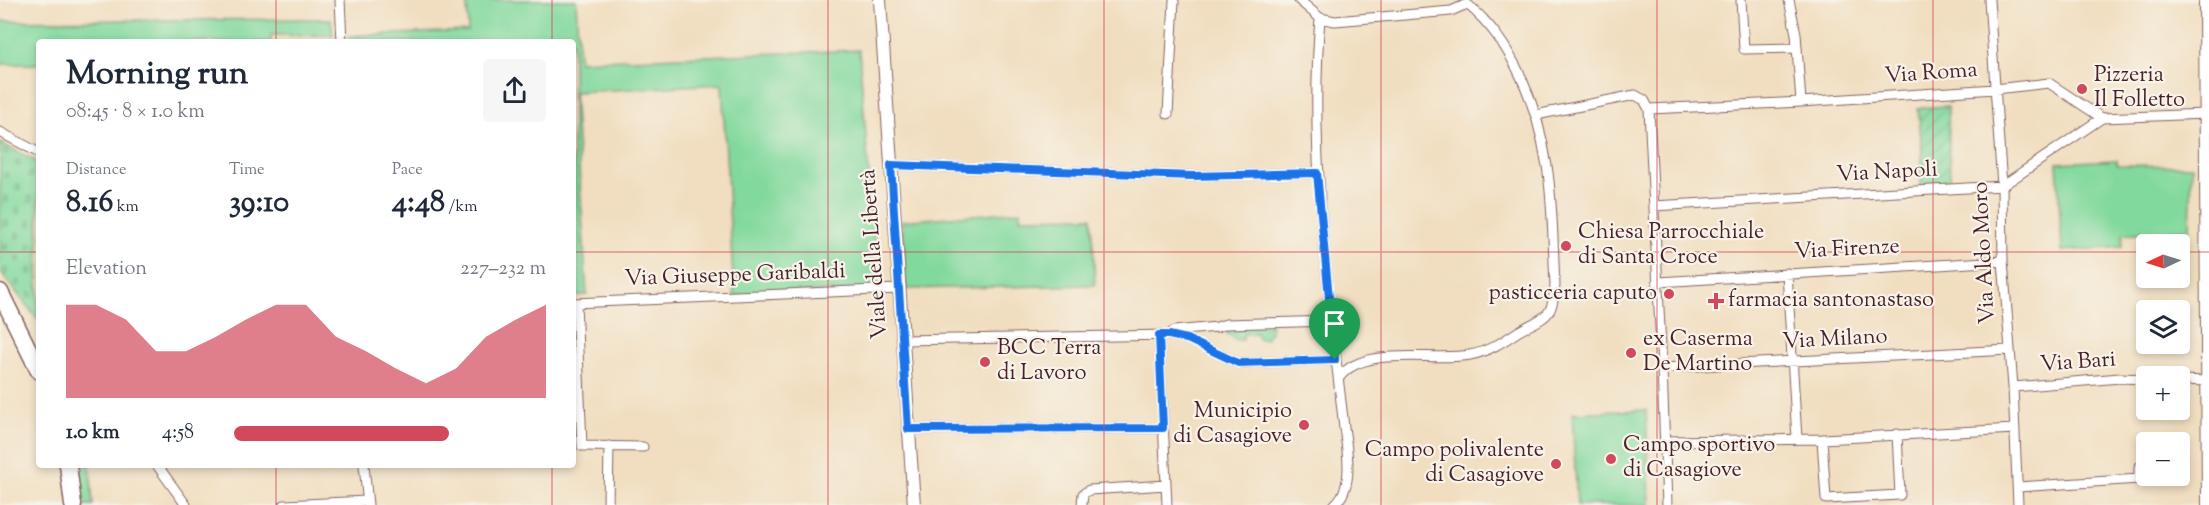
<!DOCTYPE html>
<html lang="en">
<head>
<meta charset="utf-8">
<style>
	:root { --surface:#fff; --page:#f6f6f7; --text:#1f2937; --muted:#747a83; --accent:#d1495b }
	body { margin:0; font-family:"Sorts Mill Goudy",serif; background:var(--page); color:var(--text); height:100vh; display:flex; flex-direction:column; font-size:22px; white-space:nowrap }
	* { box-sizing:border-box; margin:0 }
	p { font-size:20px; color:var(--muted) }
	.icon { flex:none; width:33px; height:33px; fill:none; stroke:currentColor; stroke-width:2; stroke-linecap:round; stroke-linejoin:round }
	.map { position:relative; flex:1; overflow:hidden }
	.side { position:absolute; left:36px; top:39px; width:540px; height:429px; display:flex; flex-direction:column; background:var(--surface); border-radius:6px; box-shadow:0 3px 9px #0003 }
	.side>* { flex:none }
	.needle { width:39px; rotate:266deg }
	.controls { position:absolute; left:2136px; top:234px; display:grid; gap:12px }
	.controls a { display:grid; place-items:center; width:54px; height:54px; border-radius:6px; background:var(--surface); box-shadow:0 3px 9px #0003; font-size:30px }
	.pin { position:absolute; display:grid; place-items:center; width:51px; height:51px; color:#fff; margin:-62px -26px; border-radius:50% 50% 50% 0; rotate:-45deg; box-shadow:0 0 6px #0007 }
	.pin .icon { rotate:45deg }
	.round { display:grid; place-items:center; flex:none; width:63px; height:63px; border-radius:6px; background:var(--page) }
	.summary { display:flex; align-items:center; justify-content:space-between; height:102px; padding:0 30px }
	h1 { font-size:33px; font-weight:700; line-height:45px }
	.metrics { display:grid; grid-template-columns:repeat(3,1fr); gap:9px; height:102px; padding:6px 30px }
	.metrics div { display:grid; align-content:center }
	.metrics b { font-size:30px; font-weight:700 }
	.metrics small { font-size:16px; font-weight:400 }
	.metrics p { font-size:16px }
	.chart { height:168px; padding:12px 30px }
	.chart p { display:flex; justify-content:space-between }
	.chart svg { width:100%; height:108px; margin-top:6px; fill:var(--accent); opacity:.7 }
	ul { padding:0 30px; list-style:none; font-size:20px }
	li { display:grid; grid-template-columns:96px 72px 1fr; align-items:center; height:45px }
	li i { height:15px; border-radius:8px; background:var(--accent) }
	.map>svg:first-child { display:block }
	.grass { fill:#82d99d; stroke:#667c64; stroke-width:1.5 }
	.cemetery { fill:url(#cemetery-stones); stroke:#667c64; stroke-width:1.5 }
	.garden { fill:url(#garden-furrows); stroke:#667c64; stroke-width:1.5 }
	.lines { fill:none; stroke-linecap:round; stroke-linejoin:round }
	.street-casing { stroke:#84625f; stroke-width:11 }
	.secondary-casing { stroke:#84625f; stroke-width:14 }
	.highway-casing { stroke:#84625f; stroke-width:19 }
	.street { stroke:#fff; stroke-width:9 }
	.secondary { stroke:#fff; stroke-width:12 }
	.highway { stroke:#fff; stroke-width:16 }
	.route-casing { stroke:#fff; stroke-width:12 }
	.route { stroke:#1a73e8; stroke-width:8 }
	.grid { fill:none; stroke:#d1495b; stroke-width:1.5; stroke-opacity:0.55 }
	.poi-dot { fill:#d1495b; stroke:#f7f3e8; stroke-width:2 }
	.labels { text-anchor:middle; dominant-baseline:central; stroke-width:4.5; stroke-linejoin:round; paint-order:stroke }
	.street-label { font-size:22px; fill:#4a1f2b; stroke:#f7f3e8 }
	.poi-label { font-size:22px; fill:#4a1f2b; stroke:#f7f3e8; text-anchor:start }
</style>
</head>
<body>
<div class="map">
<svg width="2209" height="505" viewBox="0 0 2209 505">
	<defs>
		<pattern id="cemetery-stones" width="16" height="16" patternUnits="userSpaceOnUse" patternTransform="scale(1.5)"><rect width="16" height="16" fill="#82d99d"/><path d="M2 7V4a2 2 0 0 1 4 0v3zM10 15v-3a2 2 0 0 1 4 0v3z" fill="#72ba87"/></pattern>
		<pattern id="garden-furrows" width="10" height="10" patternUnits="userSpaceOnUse" patternTransform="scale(1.5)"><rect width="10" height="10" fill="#82d99d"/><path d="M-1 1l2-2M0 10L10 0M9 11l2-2" fill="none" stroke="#72ba87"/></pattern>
	</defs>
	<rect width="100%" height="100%" fill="#f7f3e8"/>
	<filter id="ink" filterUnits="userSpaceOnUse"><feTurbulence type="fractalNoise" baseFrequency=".0167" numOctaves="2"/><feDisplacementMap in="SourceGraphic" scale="12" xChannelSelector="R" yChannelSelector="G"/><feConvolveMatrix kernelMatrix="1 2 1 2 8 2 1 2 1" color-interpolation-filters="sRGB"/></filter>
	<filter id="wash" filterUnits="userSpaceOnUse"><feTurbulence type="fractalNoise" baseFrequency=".008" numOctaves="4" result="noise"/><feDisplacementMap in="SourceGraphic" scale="24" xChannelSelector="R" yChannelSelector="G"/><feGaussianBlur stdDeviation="1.35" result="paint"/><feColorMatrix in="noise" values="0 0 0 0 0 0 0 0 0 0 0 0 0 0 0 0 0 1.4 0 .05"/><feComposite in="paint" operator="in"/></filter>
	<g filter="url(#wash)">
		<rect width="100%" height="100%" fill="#f1dec0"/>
		<path class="grass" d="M467 0H576L579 61 859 50 878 289 734 296 722 84 574 92 587 295 573 296V42H349L348 36 468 31Z
			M331 19 333 35H271V42H39V64H0V21Z
			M2117 160V165L2192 166 2190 230 2123 234 2122 247 2062 251 2057 163Z
			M1021 211 1020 218 1092 217 1095 285 906 289 902 221Z
			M1271 325V333L1267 334V339H1258L1257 333 1243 334V340H1235L1232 336 1227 334 1228 327Z
			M1646 410 1650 505H1577L1572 413Z
			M77 465H90L93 505H82Z"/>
		<path class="cemetery" d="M0 143 39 163 38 320 0 271Z"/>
		<path class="garden" d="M1948 106 1950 182 1921 186 1922 149 1918 108Z"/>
	</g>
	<g filter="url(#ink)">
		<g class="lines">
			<g class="street-casing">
				<path id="street" d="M340 0 342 42
					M1299 0 1320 18
					M1741 0 1744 49 1797 48
					M1789 0 1796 34 1801 102
					M1989 0 2002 186 2003 261 2013 387 2018 505
					M1320 18C1309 155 1328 291 1344 427 1347 450 1355 488 1334 505
					M1320 18 1335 21 1451 11 1467 4
					M1649 109 1801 102 1995 89 2049 83 2102 118 2206 114
					M1168 114 1174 0
					M1536 115 1635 95 1644 100 1649 109 1662 368 1667 505
					M0 132 39 153
					M890 165 1192 176 1317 173
					M1654 206 2002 186 2102 118
					M1787 273 1797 439
					M1658 282 2003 261
					M573 303 899 289
					M576 303 582 446 643 447
					M1332 321 1226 324 1217 327 1174 331 1169 335 1187 339 1238 363 1335 360
					M1159 335 1167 505
					M902 340 1169 335
					M1662 368 2010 350
					M1339 378C1363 344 1433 362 1470 355 1488 352 1504 341 1519 331 1546 316 1553 318 1555 285 1553 247 1553 203 1547 166 1538 108 1514 42 1467 4
					M2180 380 2208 381
					M2013 387 2120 378 2146 379
					M908 429 1163 428
					M1822 439 1826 499 1900 495 1897 434
					M1664 441 1822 439 2015 429
					M157 465 186 505
					M364 465 368 505
					M2018 487 2139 479V467
					M284 505 367 501
					M608 505 609 446
					M1082 505 1083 494 1089 490 1166 485"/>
			</g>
			<g class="secondary-casing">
				<path id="secondary" d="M880 0 914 505
					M2205 0 2208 505"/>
			</g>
			<g class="highway-casing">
				<path id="highway" d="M0 292 39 371
					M68 465 73 505"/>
			</g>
			<use href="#street" class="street"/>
			<use href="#secondary" class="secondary"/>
			<use href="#highway" class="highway"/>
		</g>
	</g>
	<g class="lines" filter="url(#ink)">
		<g class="route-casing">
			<path id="route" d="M891 165 1192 176 1317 173 1335 360 1238 363 1187 339 1169 335H1159L1163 428 908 429Z"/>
		</g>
		<use href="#route" class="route"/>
	</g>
	<path class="grid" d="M276 0V42M552 0V42M828 0V505M1104 0V505M1381 0V505M1657 0V505M1933 0V505M0 252H39M573 252H2146M2180 252H2209M276 465V505M552 465V505"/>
	<g class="poi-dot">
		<circle cx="2082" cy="89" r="6"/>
		<circle cx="1566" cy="246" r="6"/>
		<circle cx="1669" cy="294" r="6"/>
		<path d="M1713 292h6v6h6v6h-6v6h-6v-6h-6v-6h6z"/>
		<circle cx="1631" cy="353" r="6"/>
		<circle cx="985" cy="362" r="6"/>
		<circle cx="1304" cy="425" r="6"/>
		<circle cx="1611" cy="459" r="6"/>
		<circle cx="1556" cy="464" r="6"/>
	</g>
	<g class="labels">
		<g class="street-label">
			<text transform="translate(1931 74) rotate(-4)">Via Roma</text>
			<text transform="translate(1887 173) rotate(-3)">Via Napoli</text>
			<text transform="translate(1847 250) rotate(-3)">Via Firenze</text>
			<text transform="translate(1985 253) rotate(-93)">Via Aldo Moro</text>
			<text transform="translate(875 254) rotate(-94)">Viale della Libertà</text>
			<text transform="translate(735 276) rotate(-2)">Via Giuseppe Garibaldi</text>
			<text transform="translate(1835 340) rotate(-3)">Via Milano</text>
			<text transform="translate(2078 363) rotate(-4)">Via Bari</text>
		</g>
		<g class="poi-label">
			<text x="2094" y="76">Pizzeria<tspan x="2094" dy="25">Il Folletto</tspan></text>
			<text x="1578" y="233">Chiesa Parrocchiale<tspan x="1578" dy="25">di Santa Croce</tspan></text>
			<text x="1657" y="294" text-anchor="end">pasticceria caputo</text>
			<text x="1728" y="301">farmacia santonastaso</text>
			<text x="1643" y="340">ex Caserma<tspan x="1643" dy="25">De Martino</tspan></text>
			<text x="997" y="349">BCC Terra<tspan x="997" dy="25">di Lavoro</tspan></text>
			<text x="1292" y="412" text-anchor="end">Municipio<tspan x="1292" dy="25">di Casagiove</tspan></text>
			<text x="1623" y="446">Campo sportivo<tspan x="1623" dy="25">di Casagiove</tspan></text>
			<text x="1544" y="451" text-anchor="end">Campo polivalente<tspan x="1544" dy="25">di Casagiove</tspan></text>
		</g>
	</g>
</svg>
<div class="controls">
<a><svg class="needle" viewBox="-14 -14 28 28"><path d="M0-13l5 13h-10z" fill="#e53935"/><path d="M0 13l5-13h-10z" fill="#747a83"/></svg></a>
<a><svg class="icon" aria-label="layers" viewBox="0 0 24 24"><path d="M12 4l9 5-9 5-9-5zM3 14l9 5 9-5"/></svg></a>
<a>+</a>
<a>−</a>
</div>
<div class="pin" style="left:1335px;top:360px;background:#1e9e55"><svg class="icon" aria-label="arrive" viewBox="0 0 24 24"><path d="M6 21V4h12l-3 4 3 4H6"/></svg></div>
<section class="side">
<div class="summary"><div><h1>Morning run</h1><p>08:45 · 8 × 1.0 km</p></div><a class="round"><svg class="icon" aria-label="share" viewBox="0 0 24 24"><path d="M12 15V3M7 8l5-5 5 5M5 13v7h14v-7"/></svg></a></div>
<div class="metrics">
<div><p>Distance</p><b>8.16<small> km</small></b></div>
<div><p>Time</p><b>39:10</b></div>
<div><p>Pace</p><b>4:48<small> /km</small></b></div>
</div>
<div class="chart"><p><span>Elevation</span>227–232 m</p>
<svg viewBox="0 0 160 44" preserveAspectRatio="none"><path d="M0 44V6L10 6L20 12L30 25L40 25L50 19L60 12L70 6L80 6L90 19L100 25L110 32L120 38L130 32L140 19L150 12L160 6V44z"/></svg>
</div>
<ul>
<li><b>1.0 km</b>4:58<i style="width:69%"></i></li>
</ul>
</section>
</div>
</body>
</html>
